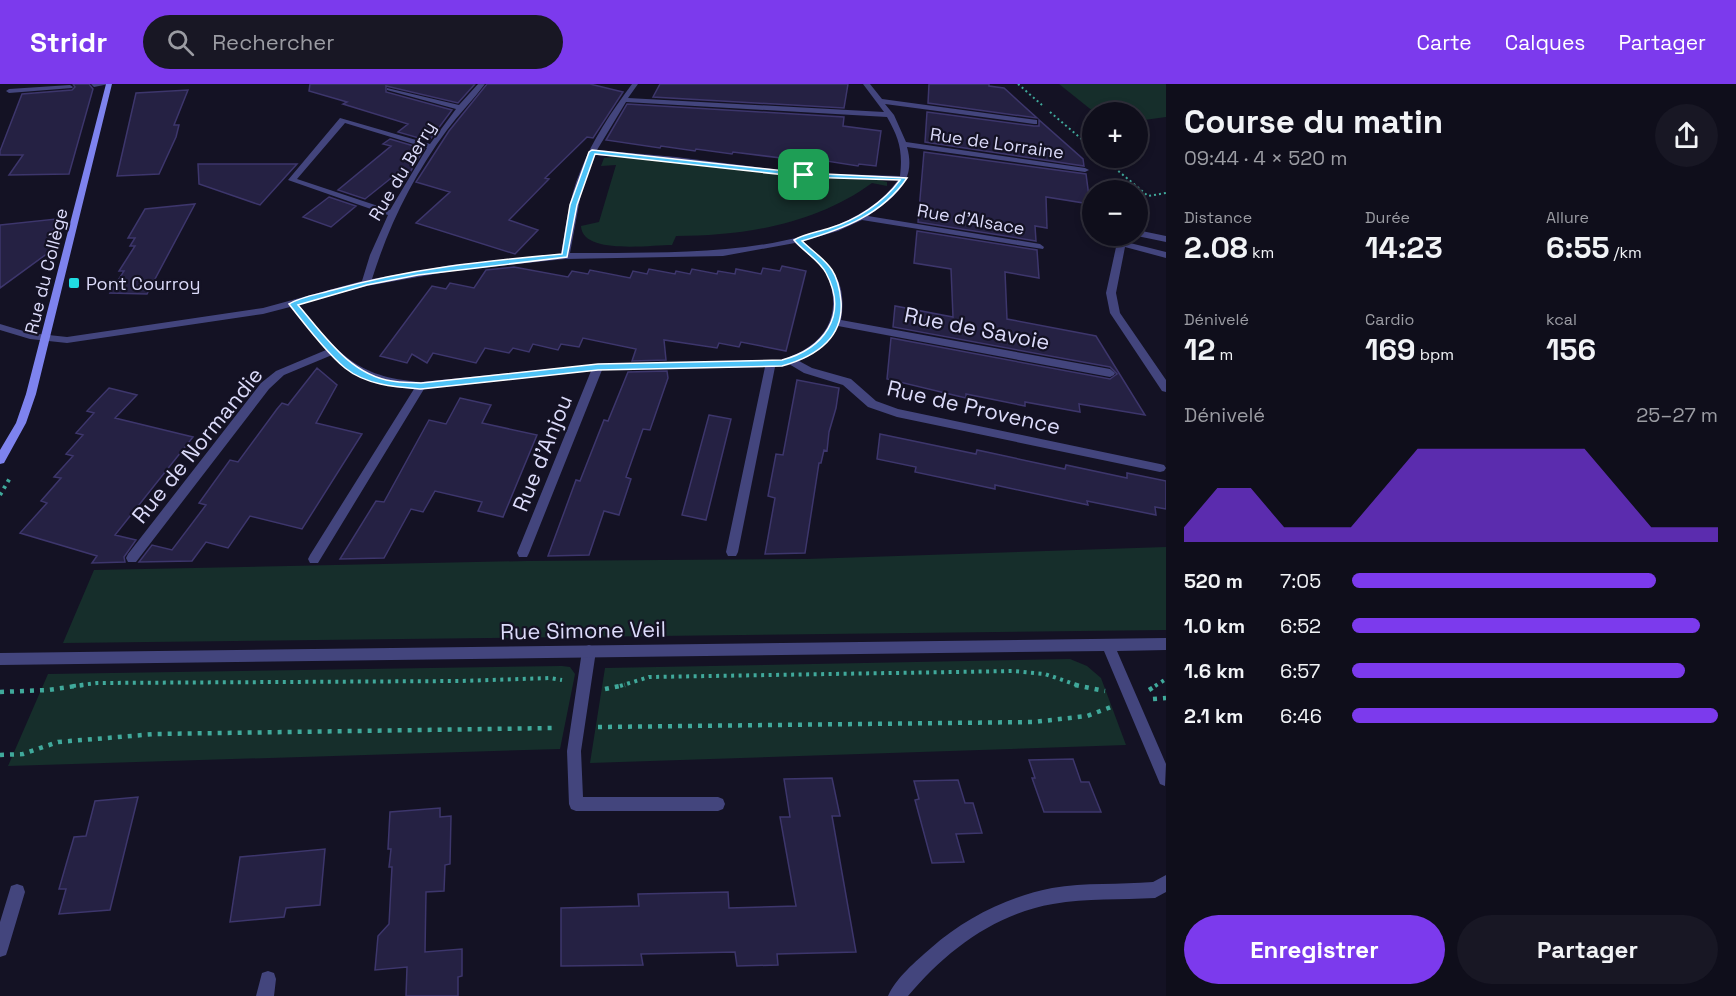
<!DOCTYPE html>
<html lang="fr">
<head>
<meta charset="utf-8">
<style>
	:root { --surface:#0f0e1b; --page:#181724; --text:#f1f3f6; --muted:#9b9ca3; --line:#2f2e3a; --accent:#7c3aed }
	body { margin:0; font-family:"Space Grotesk",sans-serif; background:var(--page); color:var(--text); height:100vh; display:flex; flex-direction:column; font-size:22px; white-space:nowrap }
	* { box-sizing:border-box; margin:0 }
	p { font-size:20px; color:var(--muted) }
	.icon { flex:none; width:33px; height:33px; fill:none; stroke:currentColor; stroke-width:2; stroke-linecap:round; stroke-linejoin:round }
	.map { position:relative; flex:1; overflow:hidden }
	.side { display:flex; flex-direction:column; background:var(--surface); width:570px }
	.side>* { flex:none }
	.controls { position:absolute; left:1082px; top:18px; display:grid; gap:12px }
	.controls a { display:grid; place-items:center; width:66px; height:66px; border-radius:50%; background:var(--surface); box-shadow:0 3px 9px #0003,0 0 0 2px var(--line); font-size:30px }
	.pin { position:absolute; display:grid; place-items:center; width:51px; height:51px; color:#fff; margin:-26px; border-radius:12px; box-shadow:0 3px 9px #0006 }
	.round { display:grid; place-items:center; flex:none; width:63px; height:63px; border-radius:32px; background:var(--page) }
	.overview { display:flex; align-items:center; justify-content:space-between; height:102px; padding:0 18px }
	h1 { font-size:33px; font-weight:800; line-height:45px }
	.stats { display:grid; grid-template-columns:repeat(3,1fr); gap:9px; height:102px; padding:6px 18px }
	.stats div { display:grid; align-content:center }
	.stats b { font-size:30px; font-weight:800 }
	.stats small { font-size:16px; font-weight:400 }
	.stats p { font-size:16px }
	.chart { height:168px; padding:12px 18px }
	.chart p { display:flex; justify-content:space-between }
	.chart svg { width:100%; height:108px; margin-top:6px; fill:var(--accent); opacity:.7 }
	.primary-button { display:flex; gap:12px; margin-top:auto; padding:12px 18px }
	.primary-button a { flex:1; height:69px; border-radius:36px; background:var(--accent); color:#fff; font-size:24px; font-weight:800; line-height:69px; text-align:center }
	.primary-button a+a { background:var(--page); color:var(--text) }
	ul { padding:0 18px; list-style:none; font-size:20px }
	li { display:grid; grid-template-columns:96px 72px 1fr; align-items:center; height:45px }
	li i { height:15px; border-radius:8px; background:var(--accent) }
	header { display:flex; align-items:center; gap:36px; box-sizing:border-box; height:84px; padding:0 30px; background:var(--accent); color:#fff }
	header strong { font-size:28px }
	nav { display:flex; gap:33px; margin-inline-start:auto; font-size:21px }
	.search { width:420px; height:54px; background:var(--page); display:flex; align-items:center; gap:15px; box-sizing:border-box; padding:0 21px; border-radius:33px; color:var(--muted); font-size:22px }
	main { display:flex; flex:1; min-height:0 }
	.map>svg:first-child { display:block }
	.green { fill:#162e2b }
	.building { fill:#252143; stroke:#3d366c; stroke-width:1.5 }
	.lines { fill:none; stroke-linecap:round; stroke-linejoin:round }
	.path-far2 { stroke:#40a99b; stroke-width:2; stroke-dasharray:2 3; stroke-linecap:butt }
	.path-far1 { stroke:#40a99b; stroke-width:4; stroke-dasharray:3 4.5; stroke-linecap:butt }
	.path { stroke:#40a99b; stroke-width:4.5; stroke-dasharray:4 6; stroke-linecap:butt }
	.lane { fill:#43457d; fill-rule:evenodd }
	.street { fill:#43457d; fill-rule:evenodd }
	.secondary { fill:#7e83ee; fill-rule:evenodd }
	.route { fill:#4fc3f7; stroke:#fff; stroke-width:1.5; fill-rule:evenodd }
	.poi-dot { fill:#20dce1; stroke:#141224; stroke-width:2 }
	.labels { text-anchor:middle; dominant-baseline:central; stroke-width:4.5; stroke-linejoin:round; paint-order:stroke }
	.far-street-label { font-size:18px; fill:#dcdbfa; stroke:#141224 }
	.far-poi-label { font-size:18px; fill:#dcdbfa; stroke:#141224; text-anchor:start }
	.street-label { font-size:22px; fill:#dcdbfa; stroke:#141224 }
</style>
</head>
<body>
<header>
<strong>Stridr</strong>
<div class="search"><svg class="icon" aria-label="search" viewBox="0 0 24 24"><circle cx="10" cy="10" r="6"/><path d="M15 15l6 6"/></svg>Rechercher</div>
<nav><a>Carte</a><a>Calques</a><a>Partager</a></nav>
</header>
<main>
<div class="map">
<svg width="1166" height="912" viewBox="0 0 1166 912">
	<rect width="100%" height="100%" fill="#141224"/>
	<path class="green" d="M1059 0H1166V33L1137 37V28H1094Z
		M615 73C703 79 790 95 879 96L887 98V102L872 99C816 140 744 152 676 152L672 161C650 161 582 171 581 142L599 138 616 81 601 82 604 74Z
		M1166 463V546L63 559 94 486 527 477 807 475Z
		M1070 575 1087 582 1101 594 1126 661 590 679 605 584Z
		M562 582 570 583 575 590 560 665 8 682 48 590Z"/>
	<path class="building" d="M73 0H89L93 5 69 90 9 91 23 71H0V67L22 10 72 6 75 3Z
		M310 0H475L458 19 386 2V8L452 26 429 57 398 48 408 40 343 20 347 18 309 7Z
		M487 0H590L623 8 593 54 587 53 545 94 549 95 509 136 538 146 515 170 416 139 450 108 416 98 449 47Z
		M660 0H848L844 24 653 13Z
		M929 0H989V2L1004 4 1037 34 928 19Z
		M188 6 174 41H179L176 53 159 90 117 92 136 9Z
		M627 20 844 33 843 42 881 47 876 82 859 80 858 82 814 75 813 78 733 68 732 70 696 65 695 67 661 62 660 64 606 56Z
		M927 28 1034 42H1039V36L1083 75 1084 82 925 58Z
		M390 55 424 65 406 95 395 91 365 115 338 106 391 62 383 60Z
		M924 68 1086 90 1090 120 1046 113 1047 144 1035 142 1036 157 918 138Z
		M198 80H297L260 121 199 100Z
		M329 113 356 122 331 143 303 133Z
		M195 120 147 210 110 209 124 187H119L135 162H130L135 154H128L145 125Z
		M56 135 48 169 0 204V141Z
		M917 147 1037 166 1039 194 1005 188 1007 235 1096 252 1145 331 1079 320 1080 328 1025 318V322L966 310V314L887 295 891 254 1110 295 1117 290 1110 283 893 243 895 222 953 233 951 185 914 179Z
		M782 182 806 187 786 267 741 258 739 263 719 259 717 264 664 256 666 276 632 277 636 265 583 254 579 263 561 260 558 266 533 260 529 268 513 264 509 269 485 264 476 279 433 269 427 279 412 270 407 279 380 272 432 202 446 205 450 199 474 204 486 186 514 183 568 193 572 187 588 190 590 186 630 194 633 187 647 190 649 185 675 190 676 187 690 190 692 185 717 190 718 187 735 190 736 185 761 190 763 184 780 187Z
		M317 284 337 301 316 339 362 350 302 445 250 432 228 464 206 458 192 477 139 478 152 461 172 466 206 421 199 419 230 376 238 378 277 325 282 319 288 321Z
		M667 287 668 294 650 346 643 345 626 393 631 395 619 431 604 427 589 471 548 472 576 396 580 397 604 336 608 337 628 288Z
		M797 296 839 304 836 324 829 348 827 367 824 366 821 379H819L805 469 765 470 775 414 768 412 776 370 783 371Z
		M109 304 137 311 115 334 193 353 115 451 136 456 124 473 125 478 92 479 97 472 20 449 47 419 41 417 61 394 54 393 73 372 66 370 83 351 76 349 94 329 87 327Z
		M460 314 491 321 482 339 537 351 503 433 478 427 482 418 435 407 423 428 411 425 384 474 340 475 376 417 384 418 429 336 446 340Z
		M709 331 731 335 706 436 682 431Z
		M880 350 976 370 977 366 1065 385 1066 381 1127 394V389L1166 397V425L1155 423 1156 431 1087 417 1088 421 995 401V405L915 388 916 383 877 375Z
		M1073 675 1081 698H1089L1101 728H1044L1032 694H1035L1029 676Z
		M832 694 840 732H832L856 868 777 870 778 881 737 882 735 868 641 870 643 881 561 882V824L639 822 638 810 728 808 729 824 796 822 780 733H790L784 695Z
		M958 696 965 719H973L982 749 956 750 964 778 932 779 915 716 919 715 914 697Z
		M138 713 110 826 59 830 66 805H59L74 753 86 752 95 717Z
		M440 724V733L451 732 450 780 445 781 444 807 426 808 425 868 462 865V892L458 893V912H406L407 883 375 886 378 852 389 840 392 783H389L391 765H388L390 728Z
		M325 765 320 821 286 824 284 833 230 838 240 773Z"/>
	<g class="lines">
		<path class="path-far2" d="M1018 0 1042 21
			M1050 28 1092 64
			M1103 74 1148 112 1166 109"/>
		<path class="path-far1" d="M0 411 10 394
			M73 602 97 599 461 597 550 594 562 596
			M620 602 649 593 1013 587 1045 590 1080 602
			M1155 602 1166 595"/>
		<path class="path" d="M1075 601 1105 607
			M605 605 625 601
			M1149 606 1157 601
			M0 608 48 606 83 601
			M1153 615 1166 614
			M598 643 1034 638 1087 632 1111 623
			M0 671 23 670 58 658 155 650 555 644"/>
		<path class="lane" d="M91 0H109L94 3Z
			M70 1 73 3 72 4 9 9 6 7 9 5Z
			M1137 146 1166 152V158L1137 152Z
			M1121 152H1131L1126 158 1166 168V174L1125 163 1116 209 1120 229 1166 296V308L1162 307 1110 229 1106 209 1118 154Z
			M589 561 594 563 596 567 581 667 583 713H718L723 715 725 720 723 725 718 727H576L571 725 569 720 567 667 582 567 584 563Z"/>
		<path class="street" d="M478 0H485C473 16 459 30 447 46 413 92 389 141 372 195L452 181 561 170C566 142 569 114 580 88 592 56 612 27 632 0H638L628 14 884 28 863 0H870L882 15 1037 36V40H1034L885 20 894 31 906 58 1085 84 1089 86 1085 88 907 63C917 98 894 113 868 132L1040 160 1044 163 1043 165 862 136 838 147 803 157C830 182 848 194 841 236L1110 285 1115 289 1114 291 1110 293 838 242C830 259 816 269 799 277L812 284 851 295 876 317 898 325 1160 380 1164 381 1166 384 1164 387 1160 388 897 333 868 323 843 301 804 289 789 280 775 283 738 468 736 472H728L726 468 765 283 602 286 529 469 527 473H519L517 469 591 287 424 305 318 479H310L308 475 310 471 414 305C382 303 356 293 332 271L284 291 269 305 136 478H128L126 474 128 470 261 299 276 287 326 266 290 223 263 230 67 259 30 255 0 246V240L30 249 67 253 263 224 362 197 370 171 388 131 288 96 340 34 430 60 456 25 387 6V4L459 21ZM626 18 887 33C899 54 903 67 900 92L804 89 676 73 597 66ZM345 39 427 64 390 126 297 95ZM595 71 676 77 804 93 898 96C840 178 660 168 570 169L582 104ZM795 159C805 168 818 177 825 188 830 195 832 206 833 214 835 248 811 266 781 276L598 280 421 298C354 293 339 269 298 220L367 202 452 187 565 175 723 172Z
			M1166 554V566L1117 567 1166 680 1165 702 1160 700 1104 567 0 581V569Z
			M1166 791V808L1155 814C1121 816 1087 814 1053 820 994 830 946 867 908 912H888C896 894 916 877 931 864 965 834 1007 813 1052 804 1085 798 1120 801 1153 798Z
			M17 800 23 802 25 808 8 865 6 871 0 873V838L11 802Z
			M268 887 274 889 276 895 274 912H256L262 889Z"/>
		<path class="secondary" d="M106 0H112L36 310 26 339 4 379 0 380V366L16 339 26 310Z"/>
	</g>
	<path class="route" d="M592 66 804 89 907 94C882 131 843 145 802 157 811 166 825 175 832 186 838 195 840 207 841 217 844 255 814 273 782 282L598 286 421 305C395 303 366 301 345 284 329 271 302 237 289 220 300 213 319 210 333 206 407 185 484 177 562 170L570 121 589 68ZM595 70 804 93 900 96C883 119 856 136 830 144 818 148 804 150 794 156 803 167 820 177 826 189 849 232 823 265 782 276L598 280 421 299C411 298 402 299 392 297 350 291 324 251 298 221L367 201 418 191 567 173 577 121Z"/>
	<rect class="poi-dot" x="68" y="193" width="12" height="12" rx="3"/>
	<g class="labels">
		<g class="far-street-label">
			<text transform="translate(997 59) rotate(8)">Rue de Lorraine</text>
			<text transform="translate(402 87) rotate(-59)">Rue du Berry</text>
			<text transform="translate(971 135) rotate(10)">Rue d'Alsace</text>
			<text transform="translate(46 187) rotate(-76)">Rue du Collège</text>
		</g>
		<g class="far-poi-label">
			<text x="86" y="199">Pont Courroy</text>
		</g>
		<g class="street-label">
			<text transform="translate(977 244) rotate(11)">Rue de Savoie</text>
			<text transform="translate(974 323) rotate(13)">Rue de Provence</text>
			<text transform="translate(197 361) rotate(-51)">Rue de Normandie</text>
			<text transform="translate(542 369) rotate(-68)">Rue d'Anjou</text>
			<text transform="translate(583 546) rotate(-1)">Rue Simone Veil</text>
		</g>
	</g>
</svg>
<div class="controls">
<a>+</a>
<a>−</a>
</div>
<div class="pin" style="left:804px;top:91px;background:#1e9e55"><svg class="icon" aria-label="arrive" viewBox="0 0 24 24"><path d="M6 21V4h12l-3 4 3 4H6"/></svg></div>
</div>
<section class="side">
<div class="overview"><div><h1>Course du matin</h1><p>09:44 · 4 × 520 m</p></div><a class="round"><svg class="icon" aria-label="share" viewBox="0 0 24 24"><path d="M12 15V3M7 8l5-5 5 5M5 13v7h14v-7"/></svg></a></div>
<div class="stats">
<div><p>Distance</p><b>2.08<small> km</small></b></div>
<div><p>Durée</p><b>14:23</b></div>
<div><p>Allure</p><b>6:55<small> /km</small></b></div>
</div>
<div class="stats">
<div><p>Dénivelé</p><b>12<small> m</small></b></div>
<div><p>Cardio</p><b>169<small> bpm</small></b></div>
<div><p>kcal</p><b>156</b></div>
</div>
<div class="chart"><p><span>Dénivelé</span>25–27 m</p>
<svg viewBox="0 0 160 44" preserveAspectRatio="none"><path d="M0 44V38L10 22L20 22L30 38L40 38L50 38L60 22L70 6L80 6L90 6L100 6L110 6L120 6L130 22L140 38L150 38L160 38V44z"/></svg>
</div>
<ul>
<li><b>520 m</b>7:05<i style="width:83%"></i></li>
<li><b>1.0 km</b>6:52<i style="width:95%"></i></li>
<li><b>1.6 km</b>6:57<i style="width:91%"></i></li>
<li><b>2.1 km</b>6:46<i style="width:100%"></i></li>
</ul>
<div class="primary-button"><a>Enregistrer</a><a>Partager</a></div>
</section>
</main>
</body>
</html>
